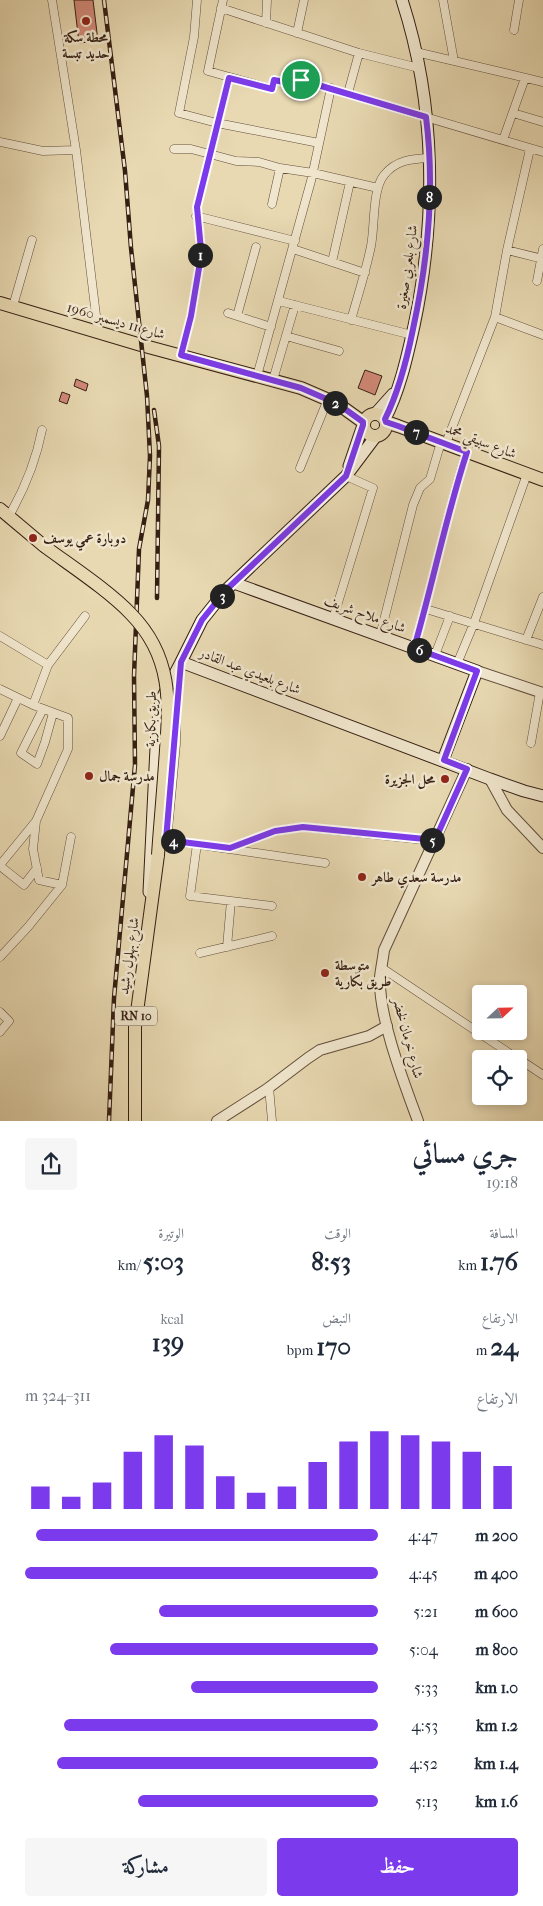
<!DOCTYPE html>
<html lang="ar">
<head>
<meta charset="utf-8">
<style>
	:root { --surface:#fff; --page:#f6f6f7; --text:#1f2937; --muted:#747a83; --accent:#7c3aed }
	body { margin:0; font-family:"IM FELL French Canon",Amiri,serif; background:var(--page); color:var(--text); direction:rtl; height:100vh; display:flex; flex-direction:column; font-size:19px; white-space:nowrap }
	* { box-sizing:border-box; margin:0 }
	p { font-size:16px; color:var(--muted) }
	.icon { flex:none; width:28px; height:28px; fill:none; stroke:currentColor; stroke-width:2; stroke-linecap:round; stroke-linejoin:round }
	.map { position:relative; height:1121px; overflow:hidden; direction:ltr }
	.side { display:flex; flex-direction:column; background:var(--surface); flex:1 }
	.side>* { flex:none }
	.needle { width:32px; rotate:68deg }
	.fabs { position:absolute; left:472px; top:985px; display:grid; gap:10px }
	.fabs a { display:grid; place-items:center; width:55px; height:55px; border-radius:5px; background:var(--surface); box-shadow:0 2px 8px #0003; font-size:25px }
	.pin { position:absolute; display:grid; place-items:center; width:42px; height:42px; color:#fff; margin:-21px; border:2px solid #fff; border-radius:50%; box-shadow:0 1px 5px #0007 }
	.km { position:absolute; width:25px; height:25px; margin:-12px; border-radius:50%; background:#222; color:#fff; font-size:14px; line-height:25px; text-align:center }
	.round { display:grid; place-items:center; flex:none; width:52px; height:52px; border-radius:5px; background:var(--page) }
	.headline { display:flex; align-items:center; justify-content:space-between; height:85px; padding:0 25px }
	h1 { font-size:28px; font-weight:700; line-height:38px }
	.metrics { display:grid; grid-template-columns:repeat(3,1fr); gap:8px; height:85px; padding:5px 25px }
	.metrics div { display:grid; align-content:center }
	.metrics b { font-size:25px; font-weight:700 }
	.metrics small { font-size:14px; font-weight:400 }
	.metrics p { font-size:14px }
	.chart { height:140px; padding:10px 25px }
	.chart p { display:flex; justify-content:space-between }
	.chart svg { width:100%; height:90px; margin-top:5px; stroke:var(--accent); stroke-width:6 }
	.button { display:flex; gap:10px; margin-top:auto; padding:10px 25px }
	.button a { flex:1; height:58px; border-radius:5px; background:var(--accent); color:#fff; font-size:20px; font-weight:700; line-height:58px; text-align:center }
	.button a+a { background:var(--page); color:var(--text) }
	ul { padding:0 25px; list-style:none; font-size:16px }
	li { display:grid; grid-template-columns:80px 60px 1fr; align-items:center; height:38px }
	li i { height:12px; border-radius:6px; background:var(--accent) }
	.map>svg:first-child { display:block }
	.building { fill:#d38979; stroke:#351f13 }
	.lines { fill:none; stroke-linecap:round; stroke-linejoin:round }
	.minor-casing { stroke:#624e3b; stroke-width:9 }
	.tertiary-casing { stroke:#624e3b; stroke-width:12 }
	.secondary-casing { stroke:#351f13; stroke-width:13 }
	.primary-casing { stroke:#351f13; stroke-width:14 }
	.minor { stroke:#f0e6cd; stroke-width:8 }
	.tertiary { stroke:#f0e6cd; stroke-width:10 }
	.secondary { stroke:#f0e6cd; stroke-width:11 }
	.primary { stroke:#e8d9b2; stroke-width:12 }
	.rail-casing { stroke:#351f13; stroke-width:4.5 }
	.rail { stroke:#f0e6cd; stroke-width:2.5; stroke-dasharray:8; stroke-linecap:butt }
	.primary-bridge-casing { stroke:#351f13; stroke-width:14; stroke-linecap:butt }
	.primary-bridge { stroke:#e8d9b2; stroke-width:12 }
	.route-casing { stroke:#fff; stroke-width:10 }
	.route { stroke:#7c3aed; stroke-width:6 }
	.poi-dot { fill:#8f2418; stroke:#f0e6cd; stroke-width:2 }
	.labels { text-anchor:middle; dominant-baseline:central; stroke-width:5; stroke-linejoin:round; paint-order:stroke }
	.shield { fill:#f0e6cd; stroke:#6d5b4b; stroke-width:1 }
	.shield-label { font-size:12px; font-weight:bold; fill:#351f13 }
	.poi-label { font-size:14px; font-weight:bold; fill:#351f13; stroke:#f0e6cd; text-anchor:start }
	.street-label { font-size:14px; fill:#351f13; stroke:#f0e6cd }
</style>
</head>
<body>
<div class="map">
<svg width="543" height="1121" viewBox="0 0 543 1121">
	<rect width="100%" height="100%" fill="#e8d9b2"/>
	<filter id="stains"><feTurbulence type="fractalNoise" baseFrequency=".004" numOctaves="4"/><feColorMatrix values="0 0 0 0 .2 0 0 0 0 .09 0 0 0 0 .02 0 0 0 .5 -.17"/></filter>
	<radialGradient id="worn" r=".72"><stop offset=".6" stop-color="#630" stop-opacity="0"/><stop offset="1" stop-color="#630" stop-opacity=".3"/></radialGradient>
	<path class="building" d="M74 0H93L98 41 79 43Z
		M365 370 382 376 375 395 358 388Z
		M76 379 88 384 86 391 74 386Z
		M62 392 70 395 67 404 59 401Z"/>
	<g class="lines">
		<g class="minor-casing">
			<path id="minor" d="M52 0 76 150 98 332
				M197 0 194 37 179 113 217 123 319 143
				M223 0 208 71 272 89 274 80 293 83 301 80 543 152
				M443 0 454 61
				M221 8 359 53 419 68
				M266 23 267 0
				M514 30 519 0
				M297 33 304 0
				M416 52 543 82
				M348 93 359 53
				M513 113 543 122
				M503 140 525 78
				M0 142 43 151 76 150
				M174 149H191L236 161 259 162 280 168 313 173 378 188
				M272 204 280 168
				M196 216 295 241
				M293 249 365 273
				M507 250 543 259
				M332 262 350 182
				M537 281 543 249
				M279 301 412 335
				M13 306 32 240
				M228 313 271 327
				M237 316 256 247
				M495 317 543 335
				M351 320C358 295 366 271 371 246 375 226 372 190 384 175 396 160 411 159 429 158
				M286 336 339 351
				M181 355 191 316 199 268 201 250 197 207 229 78
				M257 376 311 181 331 88
				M273 380 295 305
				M446 443 495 317 507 250 530 149
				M300 468 328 399
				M9 516C25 488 36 461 42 430
				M426 609 543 645
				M333 619 373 488 346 476
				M0 636 48 665 33 705
				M380 636 413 505 420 488 430 479 441 442
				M526 640 543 597
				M414 648C433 583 446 516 467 451
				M435 655 450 616
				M457 664 474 623 527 474
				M48 665 85 616
				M180 667 177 695 176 744 167 840 325 863
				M0 689 33 705 68 718V749L36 821 0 865
				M43 709 21 753 37 764 45 742 53 713
				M0 736 18 698
				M531 743 540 692
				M36 821 33 849 39 880 62 885 71 837
				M197 844 190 896 272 906
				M231 848 275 831 303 827 435 841
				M0 866 24 885 37 868
				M227 947 231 901
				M200 953 272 936
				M0 957 28 927 62 885
				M382 968 518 1059
				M0 1012 9 1021 0 1032
				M519 1059 543 1075
				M269 1087 272 1121"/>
		</g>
		<g class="tertiary-casing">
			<path id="tertiary" d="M477 671 543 693
				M490 779 507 810 543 848
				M217 1121 267 1089 308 1058 320 1050 369 1036 387 1026
				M418 1121C404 1083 378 1016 380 977 381 968 383 959 384 950L467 769"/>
		</g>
		<g class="secondary-casing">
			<path id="secondary" d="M376 413 393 394
				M385 419C400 390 407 357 414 326 437 218 436 105 402 0
				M376 436 346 476 226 590 202 620 181 662 490 779 524 791 543 796
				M349 466 363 425
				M234 583 477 671 443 760
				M149 892 157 727 161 700 181 662"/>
		</g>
		<g class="primary-casing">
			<path id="primary" d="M0 303 141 345 301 388 338 404 363 422
				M364 425a11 11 0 1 1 22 0a11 11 0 1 1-22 0Z
				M386 422 398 426 543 480
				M0 509 44 546
				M135 1121V1027L158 855"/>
		</g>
		<use href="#minor" class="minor"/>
		<use href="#tertiary" class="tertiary"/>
		<use href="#secondary" class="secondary"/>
		<use href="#primary" class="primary"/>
		<g class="rail-casing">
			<path id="rail" d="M104 0 125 171 131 248 147 396 150 456 148 500 139 549 134 676 135 765 114 998 109 1121
				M154 410 159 446 157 598"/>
		</g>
		<use href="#rail" class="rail"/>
		<g class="primary-bridge-casing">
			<path id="primary-bridge" d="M44 546C71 566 108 590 131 614 175 659 169 707 165 764 163 794 160 825 158 855"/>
		</g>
		<use href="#primary-bridge" class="primary-bridge"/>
	</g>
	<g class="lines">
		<g class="route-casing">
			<path id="route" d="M229 78 272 89 274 80 293 84 301 80 426 117C435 187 428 260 413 329 407 359 399 391 385 419L386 422 398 426 467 452C446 516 433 583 414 648L477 671 444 760 467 769 435 840 303 827 275 831 230 848 166 840 181 662 202 620 226 590 346 476 363 425V422L338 404 301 388 181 355 191 316 199 268 201 250 197 207Z"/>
		</g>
		<use href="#route" class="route"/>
	</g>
	<g class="poi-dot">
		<circle cx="86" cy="21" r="5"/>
		<circle cx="33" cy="538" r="5"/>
		<circle cx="89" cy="776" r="5"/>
		<circle cx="445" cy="779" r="5"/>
		<circle cx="362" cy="877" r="5"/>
		<circle cx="325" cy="973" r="5"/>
	</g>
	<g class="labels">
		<rect class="shield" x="115" y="1006.5" width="42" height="19" rx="4"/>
		<g class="shield-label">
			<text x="136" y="1016">RN 10</text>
		</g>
		<g class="poi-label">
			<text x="86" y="37" text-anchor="middle">محطة سكة<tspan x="86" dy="16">حديد تبسة</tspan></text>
			<text x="43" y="538">دوبارة عمي يوسف</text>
			<text x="99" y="776">مدرسة جمال</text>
			<text x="435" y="779" text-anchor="end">محل الجزيرة</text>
			<text x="372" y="877">مدرسة سعدي طاهر</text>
			<text x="335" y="965">متوسطة<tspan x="335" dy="16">طريق بكارية</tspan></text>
		</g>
		<g class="street-label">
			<text transform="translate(407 267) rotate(-82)">شارع بلعربي صغيرة</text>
			<text transform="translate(116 321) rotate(16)">شارع 11 ديسمبر 1960</text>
			<text transform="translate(481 441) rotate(21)">شارع سبيقي محمد</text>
			<text transform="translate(365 614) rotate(20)">شارع ملاح شريف</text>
			<text transform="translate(250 671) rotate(21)">شارع بلعيدي عبد القادر</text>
			<text transform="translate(151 719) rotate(-89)">طريق بكارية</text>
			<text transform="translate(129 956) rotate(-82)">شارع بهلول رشيد</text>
			<text transform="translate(408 1038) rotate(75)">شارع خرمان لخضر</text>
		</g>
	</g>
	<rect width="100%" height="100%" filter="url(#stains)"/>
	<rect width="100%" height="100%" fill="url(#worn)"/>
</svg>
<div class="fabs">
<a><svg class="needle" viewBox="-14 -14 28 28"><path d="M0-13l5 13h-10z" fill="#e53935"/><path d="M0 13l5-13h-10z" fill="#747a83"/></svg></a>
<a><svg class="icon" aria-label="locate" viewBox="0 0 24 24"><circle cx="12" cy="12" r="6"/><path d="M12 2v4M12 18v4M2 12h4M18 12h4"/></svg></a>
</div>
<div class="pin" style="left:301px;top:80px;background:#1e9e55"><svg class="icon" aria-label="arrive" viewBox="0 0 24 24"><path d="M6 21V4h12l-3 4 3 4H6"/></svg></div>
<b class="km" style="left:200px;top:255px">1</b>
<b class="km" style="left:335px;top:403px">2</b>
<b class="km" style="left:222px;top:596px">3</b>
<b class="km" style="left:173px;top:841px">4</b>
<b class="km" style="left:432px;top:840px">5</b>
<b class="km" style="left:419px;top:650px">6</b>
<b class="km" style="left:416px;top:432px">7</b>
<b class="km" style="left:429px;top:197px">8</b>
</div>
<section class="side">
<div class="headline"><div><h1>جري مسائي</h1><p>19:18</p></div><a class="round"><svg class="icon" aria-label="share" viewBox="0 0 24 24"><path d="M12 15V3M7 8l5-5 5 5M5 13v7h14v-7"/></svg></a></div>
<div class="metrics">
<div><p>المسافة</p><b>1.76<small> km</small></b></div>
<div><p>الوقت</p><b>8:53</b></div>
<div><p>الوتيرة</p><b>5:03<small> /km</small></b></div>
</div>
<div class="metrics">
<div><p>الارتفاع</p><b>24<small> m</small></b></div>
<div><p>النبض</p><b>170<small> bpm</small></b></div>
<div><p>kcal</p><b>139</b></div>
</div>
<div class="chart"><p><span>الارتفاع</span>311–324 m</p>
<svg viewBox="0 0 160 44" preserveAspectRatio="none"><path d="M5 44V33M15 44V38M25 44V31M35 44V16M45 44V8M55 44V13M65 44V28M75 44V36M85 44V33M95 44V21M105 44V11M115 44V6M125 44V8M135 44V11M145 44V16M155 44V23"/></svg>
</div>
<ul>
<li><b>200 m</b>4:47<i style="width:97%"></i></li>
<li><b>400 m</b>4:45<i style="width:100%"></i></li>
<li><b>600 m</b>5:21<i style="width:62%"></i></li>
<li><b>800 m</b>5:04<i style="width:76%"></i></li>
<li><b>1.0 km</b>5:33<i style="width:53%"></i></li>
<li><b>1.2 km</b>4:53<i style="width:89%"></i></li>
<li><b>1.4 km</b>4:52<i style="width:91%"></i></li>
<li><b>1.6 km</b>5:13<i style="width:68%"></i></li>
</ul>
<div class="button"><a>حفظ</a><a>مشاركة</a></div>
</section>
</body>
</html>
